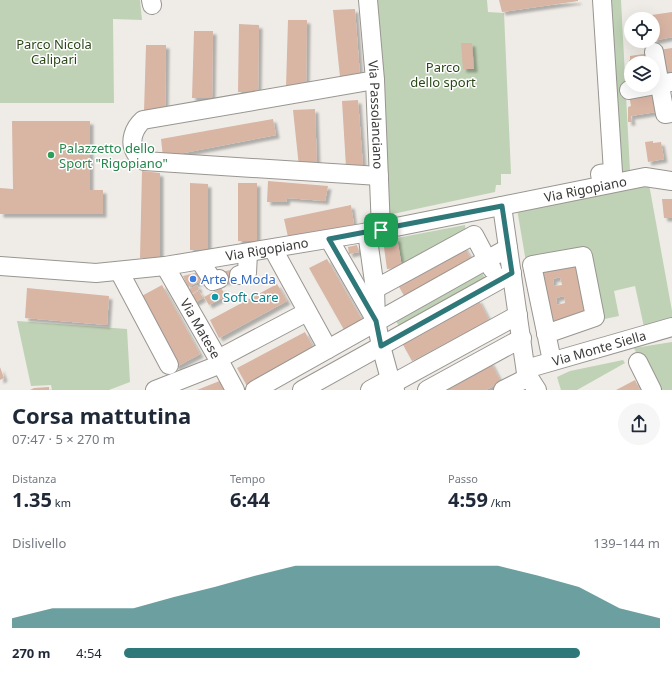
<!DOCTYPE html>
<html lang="it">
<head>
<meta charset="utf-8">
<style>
	:root { --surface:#fff; --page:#f6f6f7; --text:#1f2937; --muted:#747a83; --accent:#2f7879 }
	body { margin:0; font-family:"Noto Sans",sans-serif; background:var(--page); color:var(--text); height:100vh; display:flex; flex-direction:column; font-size:15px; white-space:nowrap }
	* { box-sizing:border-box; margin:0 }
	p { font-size:13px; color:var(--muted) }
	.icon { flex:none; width:22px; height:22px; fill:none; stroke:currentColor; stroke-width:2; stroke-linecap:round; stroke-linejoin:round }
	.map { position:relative; height:390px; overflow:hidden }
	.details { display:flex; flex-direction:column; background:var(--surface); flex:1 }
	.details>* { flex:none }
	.fabs { position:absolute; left:624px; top:12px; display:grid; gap:8px }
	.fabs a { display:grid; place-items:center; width:36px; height:36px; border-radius:50%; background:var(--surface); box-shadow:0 4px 16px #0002; font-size:20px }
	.pin { position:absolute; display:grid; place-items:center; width:34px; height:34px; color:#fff; margin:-17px; border-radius:8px; box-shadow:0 2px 6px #0006 }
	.round { display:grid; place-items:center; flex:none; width:42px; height:42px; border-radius:21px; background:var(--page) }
	.headline { display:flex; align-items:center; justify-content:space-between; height:68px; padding:0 12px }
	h1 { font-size:22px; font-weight:700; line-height:30px }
	.stats { display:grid; grid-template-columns:repeat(3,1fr); gap:6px; height:68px; padding:4px 12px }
	.stats div { display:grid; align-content:center }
	.stats b { font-size:20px; font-weight:700 }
	.stats small { font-size:11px; font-weight:400 }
	.stats p { font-size:11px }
	.chart { height:112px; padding:8px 12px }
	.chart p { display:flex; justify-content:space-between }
	.chart svg { width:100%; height:72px; margin-top:4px; fill:var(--accent); opacity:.7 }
	ul { padding:0 12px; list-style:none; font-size:13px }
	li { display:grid; grid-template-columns:64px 48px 1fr; align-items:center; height:30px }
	li i { height:10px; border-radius:5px; background:var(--accent) }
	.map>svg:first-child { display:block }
	.green { fill:#bfd2b5 }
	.building { fill:#d9b5a4; fill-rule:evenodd; filter:url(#shadow) }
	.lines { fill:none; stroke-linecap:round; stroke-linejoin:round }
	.minor-casing { stroke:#999691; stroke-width:20 }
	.minor { stroke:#fff; stroke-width:18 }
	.route-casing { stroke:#fff; stroke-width:8 }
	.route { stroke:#2f7879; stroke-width:5 }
	.leisure-dot { fill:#2e9e5b; stroke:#fff; stroke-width:1.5 }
	.shop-dot { fill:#3f7fe0; stroke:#fff; stroke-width:1.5 }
	.culture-dot { fill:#0f9aa8; stroke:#fff; stroke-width:1.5 }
	.labels { text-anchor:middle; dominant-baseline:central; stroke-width:3; stroke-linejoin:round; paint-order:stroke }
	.park-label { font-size:13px; fill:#2b4719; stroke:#fff }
	.street-label { font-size:13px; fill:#3b3937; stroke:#fff }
	.leisure-label { font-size:13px; fill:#27864d; stroke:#fff; text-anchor:start }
	.shop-label { font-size:13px; fill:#366cbe; stroke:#fff; text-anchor:start }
	.culture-label { font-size:13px; fill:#0d838f; stroke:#fff; text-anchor:start }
</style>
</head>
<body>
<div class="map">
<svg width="672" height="390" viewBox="0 0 672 390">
	<defs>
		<filter id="shadow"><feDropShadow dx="3.5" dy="3.5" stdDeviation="1" flood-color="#0004"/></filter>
	</defs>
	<rect width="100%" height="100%" fill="#efece7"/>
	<path class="green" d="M0 0H140L142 20 113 19 114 103H0Z
		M374 0H487L488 12 504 13 511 174H501V185H496L495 192 388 215Z
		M604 0H621L630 171 615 174Z
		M649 184 672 311V320L644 327 635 286 614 291 619 316 600 320 587 251 526 262 517 209Z
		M465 225 466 234 402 267 397 238Z
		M481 271 488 284 402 332 395 319Z
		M17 321 127 329 130 382 109 390H52L51 385 31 386Z
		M672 342V390H658L644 369 634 348Z
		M623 360 625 363 577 390H561L557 377 570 371Z"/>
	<path class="building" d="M499 0H578V1L502 12Z
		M355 9 360 76 340 77 333 10Z
		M672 12V37L653 41V19H639L638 17Z
		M288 20H307L306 87H286Z
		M239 24 259 25 258 92H238Z
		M194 31H213L212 98H192Z
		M461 43H472L474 69H463Z
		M146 45H166L165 112H144Z
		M672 48V72H668V71H663L659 50Z
		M651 53 653 63H631V66H630L629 60H630V56Z
		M657 90 662 111 631 116 632 122H628V107L631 106 629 95Z
		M358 100 363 166 346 167 342 101Z
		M315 109 317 166 299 167 293 110Z
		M273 119 276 135 163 157 161 139Z
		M12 121H90V190H103V214H0V188L13 189Z
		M653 141V143L661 142 664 159 648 162 645 142Z
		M142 171 160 173V258H140Z
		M268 181 328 186 325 201 287 198 286 202H267Z
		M190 183 208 184V250H190Z
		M238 183H257V241H238Z
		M662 199H672V218H664Z
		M351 205 354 225 288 237 284 219Z
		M397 238 402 267 387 269 383 240Z
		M357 245 359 252 349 254 348 247Z
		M463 245 473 262 407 301 397 283Z
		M327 259 365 325 347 335 309 268Z
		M575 263 586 316 546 324 535 271ZM560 277 562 285 554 286 553 279ZM564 296 565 303 557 305 556 298Z
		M236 269 238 279 222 282 220 272Z
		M199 272 203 280 188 287 183 276Z
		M277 284 287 301 219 338 210 320Z
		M162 285 200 354 176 367 138 298Z
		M197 285 199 289 192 294 189 289Z
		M27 288 109 296 107 325 25 318Z
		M221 288 226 296 209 305 204 297Z
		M199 291 203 298 194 303 191 295Z
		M478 299 489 320 412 361 401 341Z
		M305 332 314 349 247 386 237 368Z
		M490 361 501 382 486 390H437Z
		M0 367 4 378 0 380Z
		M222 380 227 390H197Z
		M635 380 640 390H616Z
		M49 387V390H30L34 388Z"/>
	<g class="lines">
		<g class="minor-casing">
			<g id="minor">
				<path d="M151 0 152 5"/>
				<path id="s1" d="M368 0 375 80 381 230"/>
				<path d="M602 0 613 172 600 174 602 185"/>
				<path d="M654 52 665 114 672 113"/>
				<path d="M375 80 143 120C134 128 129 141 135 152 137 156 141 159 144 161L379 176"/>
				<path d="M629 90 671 82"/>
				<path d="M502 206 526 373 537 390"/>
				<path d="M367 232 375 289 376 321 381 346 390 379 395 390"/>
				<path d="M329 239 375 319"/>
				<path d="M273 249 328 349"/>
				<path d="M200 261 213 281 219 279"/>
				<path id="s2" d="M0 266 96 273 165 266 381 230 506 205 645 177 672 181"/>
				<path id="s3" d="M165 266 221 364 235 390"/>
				<path d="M119 271 169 365"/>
				<path d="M239 275 247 273 248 253"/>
				<path d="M375 289 474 235 492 269"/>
				<path d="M546 334 595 317 583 256 532 265 552 361"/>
				<path d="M218 359 307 312"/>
				<path d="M638 362 652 390"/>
				<path id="s4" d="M526 369 672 327"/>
				<path d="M392 384 518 315"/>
				<path d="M155 390 221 364"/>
				<path d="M255 390 508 248"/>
				<path d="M302 390 512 273"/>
				<path d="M370 390 390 379"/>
				<path d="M427 390 522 338"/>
				<path d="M503 390 529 377"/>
			</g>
		</g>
		<use href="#minor" class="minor"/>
	</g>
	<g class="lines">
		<g class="route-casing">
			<path id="route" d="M502 206 512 273 381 346 376 321 329 239Z"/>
		</g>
		<use href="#route" class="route"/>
	</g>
	<circle class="leisure-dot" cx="51" cy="155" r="4"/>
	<circle class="shop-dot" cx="193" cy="279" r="4"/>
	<circle class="culture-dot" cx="215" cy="297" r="4"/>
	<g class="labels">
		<g class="park-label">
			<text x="54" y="44">Parco Nicola<tspan x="54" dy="15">Calipari</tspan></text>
			<text x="443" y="67">Parco<tspan x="443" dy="15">dello sport</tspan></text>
		</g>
		<g class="street-label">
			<text stroke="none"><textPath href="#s1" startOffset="115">Via Passolanciano</textPath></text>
			<text stroke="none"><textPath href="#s2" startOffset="593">Via Rigopiano</textPath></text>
			<text stroke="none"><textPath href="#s2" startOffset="269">Via Rigopiano</textPath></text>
			<text stroke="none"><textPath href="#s3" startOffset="72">Via Matese</textPath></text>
			<text stroke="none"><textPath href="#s4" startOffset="76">Via Monte Siella</textPath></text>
		</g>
		<g class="leisure-label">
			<text x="59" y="148">Palazzetto dello<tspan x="59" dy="15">Sport "Rigopiano"</tspan></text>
		</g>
		<g class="shop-label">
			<text x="201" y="279">Arte e Moda</text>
		</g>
		<g class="culture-label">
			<text x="223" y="297">Soft Care</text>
		</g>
	</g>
</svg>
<div class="fabs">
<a><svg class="icon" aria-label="locate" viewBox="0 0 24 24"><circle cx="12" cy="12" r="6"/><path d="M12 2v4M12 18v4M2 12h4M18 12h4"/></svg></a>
<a><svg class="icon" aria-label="layers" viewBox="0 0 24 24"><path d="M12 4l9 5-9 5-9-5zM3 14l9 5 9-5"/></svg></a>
</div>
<div class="pin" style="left:381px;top:230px;background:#1e9e55"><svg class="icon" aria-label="arrive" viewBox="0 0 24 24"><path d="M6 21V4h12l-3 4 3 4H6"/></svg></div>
</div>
<section class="details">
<div class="headline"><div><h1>Corsa mattutina</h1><p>07:47 · 5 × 270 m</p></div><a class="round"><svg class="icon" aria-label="share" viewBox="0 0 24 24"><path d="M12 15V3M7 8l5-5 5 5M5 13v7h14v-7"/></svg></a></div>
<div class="stats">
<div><p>Distanza</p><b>1.35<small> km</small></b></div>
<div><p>Tempo</p><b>6:44</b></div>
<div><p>Passo</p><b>4:59<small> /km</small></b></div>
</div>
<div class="chart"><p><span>Dislivello</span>139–144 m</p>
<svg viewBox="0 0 160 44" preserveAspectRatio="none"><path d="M0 44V38L10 32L20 32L30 32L40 25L50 19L60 12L70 6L80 6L90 6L100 6L110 6L120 6L130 12L140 19L150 32L160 38V44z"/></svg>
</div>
<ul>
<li><b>270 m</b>4:54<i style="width:85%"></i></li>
</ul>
</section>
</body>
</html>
